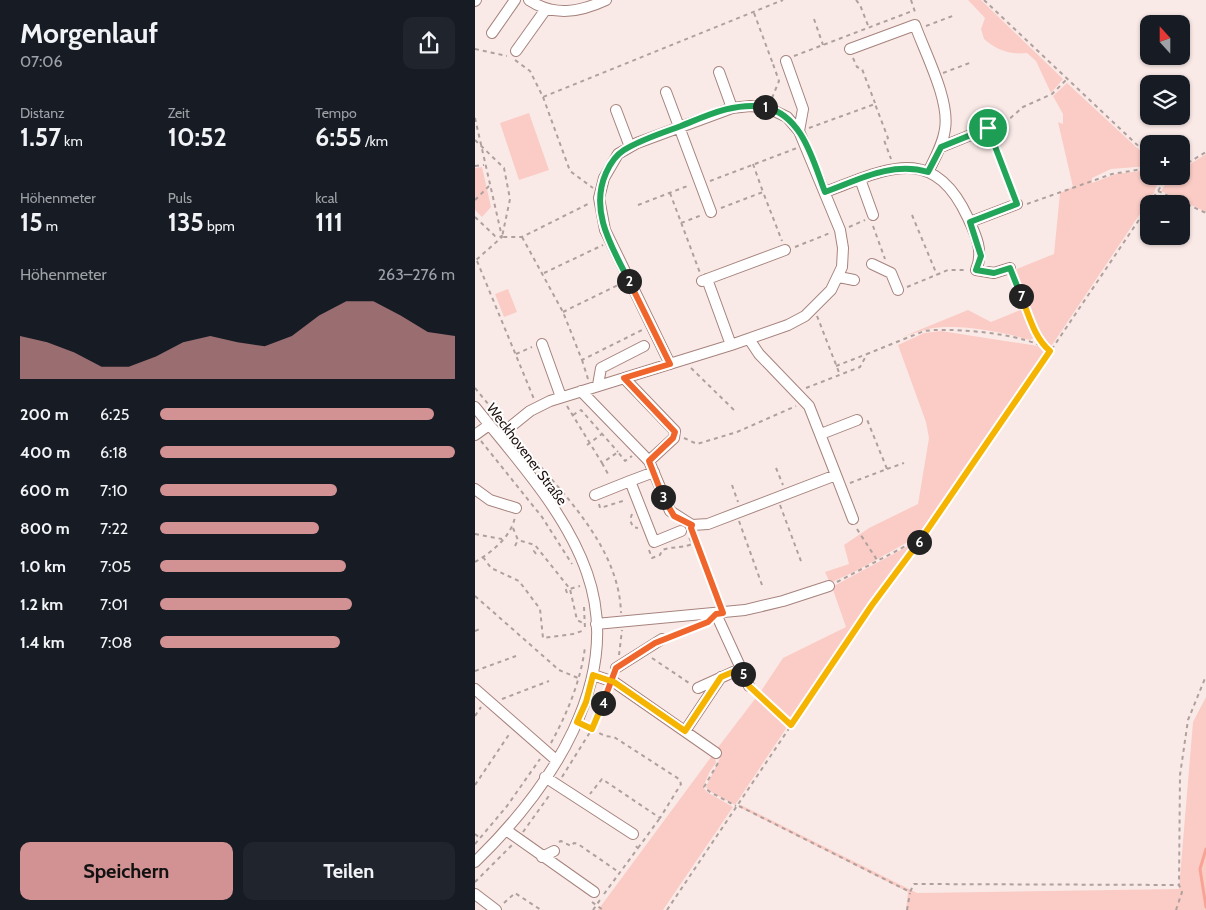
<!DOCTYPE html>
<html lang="de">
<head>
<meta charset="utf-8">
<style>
	:root { --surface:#171b24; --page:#20242c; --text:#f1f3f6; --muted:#9ea1a6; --accent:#d29192 }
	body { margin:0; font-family:Cabin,sans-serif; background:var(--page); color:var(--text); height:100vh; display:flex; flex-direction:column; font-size:19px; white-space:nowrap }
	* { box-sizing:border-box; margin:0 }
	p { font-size:16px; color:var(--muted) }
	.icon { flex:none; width:28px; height:28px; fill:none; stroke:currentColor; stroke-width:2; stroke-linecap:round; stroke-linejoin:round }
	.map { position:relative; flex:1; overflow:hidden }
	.side { display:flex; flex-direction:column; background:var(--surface); width:475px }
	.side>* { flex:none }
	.needle { width:32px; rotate:339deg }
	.tools { position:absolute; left:665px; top:15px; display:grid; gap:10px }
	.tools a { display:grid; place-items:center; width:50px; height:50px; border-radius:10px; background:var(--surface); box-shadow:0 1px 4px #0004; font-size:25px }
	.pin { position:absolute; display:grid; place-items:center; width:42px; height:42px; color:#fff; margin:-21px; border:2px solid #fff; border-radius:50%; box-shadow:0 1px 5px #0007 }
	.km { position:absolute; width:25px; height:25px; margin:-12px; border-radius:50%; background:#222; color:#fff; font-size:14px; line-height:25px; text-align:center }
	.round { display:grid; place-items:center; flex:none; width:52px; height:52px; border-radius:10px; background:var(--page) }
	.head { display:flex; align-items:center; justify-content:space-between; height:85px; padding:0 20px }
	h1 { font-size:28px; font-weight:800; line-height:38px }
	.figures { display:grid; grid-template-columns:repeat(3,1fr); gap:8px; height:85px; padding:5px 20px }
	.figures div { display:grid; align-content:center }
	.figures b { font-size:25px; font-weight:800 }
	.figures small { font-size:14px; font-weight:400 }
	.figures p { font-size:14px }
	.chart { height:140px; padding:10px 20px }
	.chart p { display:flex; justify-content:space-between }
	.chart svg { width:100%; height:90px; margin-top:5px; fill:var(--accent); opacity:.7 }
	.button { display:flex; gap:10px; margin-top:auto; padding:10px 20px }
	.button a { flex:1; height:58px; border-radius:10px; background:var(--accent); color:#111; font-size:20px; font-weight:800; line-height:58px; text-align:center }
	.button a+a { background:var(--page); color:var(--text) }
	ul { padding:0 20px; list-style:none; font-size:16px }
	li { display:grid; grid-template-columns:80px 60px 1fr; align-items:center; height:38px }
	li i { height:12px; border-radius:6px; background:var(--accent) }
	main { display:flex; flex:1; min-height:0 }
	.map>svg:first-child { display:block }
	.green { fill:#faccc5 }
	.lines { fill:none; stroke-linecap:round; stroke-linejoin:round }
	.stream { stroke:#f9a397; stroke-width:3 }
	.minor-casing { stroke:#a6837e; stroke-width:12 }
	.path { stroke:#afa09d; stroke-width:2; stroke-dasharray:4 4; stroke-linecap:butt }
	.minor { stroke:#fff; stroke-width:10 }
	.split-1-casing { stroke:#fff; stroke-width:10 }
	.split-2-casing { stroke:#fff; stroke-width:10 }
	.split-3-casing { stroke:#fff; stroke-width:10 }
	.split-4-casing { stroke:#fff; stroke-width:10 }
	.split-5-casing { stroke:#fff; stroke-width:10 }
	.split-6-casing { stroke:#fff; stroke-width:10 }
	.split-7-casing { stroke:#fff; stroke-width:10 }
	.split-8-casing { stroke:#fff; stroke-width:10 }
	.split-1 { stroke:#22a559; stroke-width:6 }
	.split-2 { stroke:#22a559; stroke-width:6 }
	.split-3 { stroke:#f0652b; stroke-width:6 }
	.split-4 { stroke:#f0652b; stroke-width:6 }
	.split-5 { stroke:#f5b400; stroke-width:6 }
	.split-6 { stroke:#f5b400; stroke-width:6 }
	.split-7 { stroke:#f5b400; stroke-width:6 }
	.split-8 { stroke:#22a559; stroke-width:6 }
	.labels { text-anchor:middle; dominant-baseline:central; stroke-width:4; stroke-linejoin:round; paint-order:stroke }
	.street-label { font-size:14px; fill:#1d100e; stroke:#fff }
</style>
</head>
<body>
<main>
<section class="side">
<div class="head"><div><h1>Morgenlauf</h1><p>07:06</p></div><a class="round"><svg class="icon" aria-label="share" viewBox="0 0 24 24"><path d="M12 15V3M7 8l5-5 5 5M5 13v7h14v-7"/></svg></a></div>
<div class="figures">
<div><p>Distanz</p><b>1.57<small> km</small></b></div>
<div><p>Zeit</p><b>10:52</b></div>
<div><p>Tempo</p><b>6:55<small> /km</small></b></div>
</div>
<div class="figures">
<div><p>Höhenmeter</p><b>15<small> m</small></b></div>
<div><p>Puls</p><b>135<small> bpm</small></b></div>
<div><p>kcal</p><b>111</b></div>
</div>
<div class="chart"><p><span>Höhenmeter</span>263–276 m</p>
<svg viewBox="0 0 160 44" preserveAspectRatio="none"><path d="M0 44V23L10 26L20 31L30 38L40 38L50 33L60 26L70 23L80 26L90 28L100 23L110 13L120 6L130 6L140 13L150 21L160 23V44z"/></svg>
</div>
<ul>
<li><b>200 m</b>6:25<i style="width:93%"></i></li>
<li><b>400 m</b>6:18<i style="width:100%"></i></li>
<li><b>600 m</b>7:10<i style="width:60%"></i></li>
<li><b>800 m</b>7:22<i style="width:54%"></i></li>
<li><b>1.0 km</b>7:05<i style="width:63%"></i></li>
<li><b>1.2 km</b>7:01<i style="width:65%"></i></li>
<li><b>1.4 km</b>7:08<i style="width:61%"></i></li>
</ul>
<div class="button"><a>Speichern</a><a>Teilen</a></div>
</section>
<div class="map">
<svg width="731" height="910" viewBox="0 0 731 910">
	<rect width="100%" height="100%" fill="#faeae7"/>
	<path class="green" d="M493 0H506L588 79 576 93 561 61 552 53C535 55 522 50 509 39L506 29 510 18Z
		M592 83 674 159V166L636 169 617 178V183L641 174 674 170V176H685L679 193 575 348 567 340 557 317 552 320 560 337 555 340C528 332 482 323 454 329 445 331 436 334 427 337L493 310 516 322 548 309 534 272 579 254 585 193 598 187 583 122 588 124V114L578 96Z
		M54 113 74 170 44 180 25 123Z
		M731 154V212L686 191 696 176H706V170Z
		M7 167 16 207 7 217 0 210V168Z
		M33 289 42 312 29 317 20 294Z
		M466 331 563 346 571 353 447 534 383 570 355 583 350 572 374 564 369 545 394 528 443 504 454 438 451 422 423 345 449 333Z
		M437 544H440L374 634 315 723 284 694 308 658 371 627 357 587Z
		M283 695 314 724 260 805 234 791 231 787 245 758 241 750Z
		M731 697V910H431L433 892 264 807 266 805 442 893 704 889 718 722Z
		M239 753 241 763 235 771 228 787 232 792 258 807 188 910H123Z"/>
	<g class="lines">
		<path class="stream" d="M731 849 725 869 731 907"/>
		<g class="minor-casing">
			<path id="minor" d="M54 0C79 17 105 12 131 0
				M0 1 1 0
				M17 33 40 0
				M375 49 440 25C450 53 475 100 470 129 468 144 460 158 453 172
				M41 51 71 9
				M311 61 328 109 324 131
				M244 72 257 108
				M191 92 236 212
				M141 110 155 147
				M466 147 513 128
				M385 179 398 215
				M350 192C412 169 458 142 493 218 501 235 509 252 501 270L519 273 535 268
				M495 222 542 204
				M397 264 416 273 423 290
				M364 277 379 280
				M232 279 256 345
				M227 281 310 250
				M67 344 86 397
				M149 378 200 431 199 438 174 461
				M123 385 126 368 169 346
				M106 391 174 461 195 511 217 525 233 524 361 475 334 406 284 354 274 339
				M0 407C40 457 91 512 112 573 150 681 74 790 0 862
				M346 434 382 420
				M0 435 14 425
				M24 436 55 411 75 401 256 345 313 325 330 316 356 290 367 267 368 248 365 230 324 131 312 117 293 108 275 106 257 108 162 143 143 154 129 178 124 198 130 230 195 364
				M179 472 155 481 179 542 206 531
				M361 475 378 519
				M0 489 15 500 41 508
				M120 495 155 481
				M241 614 274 686
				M121 624 270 610 308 601 354 586
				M141 668 187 639
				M118 675 139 682 241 753
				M223 688 265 669
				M0 689 81 760
				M210 731 246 677
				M70 777 158 834
				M31 830 119 892
				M67 857 79 851
				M0 894 21 910"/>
		</g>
		<path class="path" d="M381 0 385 5 394 28
			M436 0 441 15
			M509 0 674 156
			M279 13 298 64
			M339 19 348 45
			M451 26 480 15
			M0 49 32 56
			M319 56 440 10
			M378 58 382 67 387 69 400 103
			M40 60 55 71 68 97 308 0
			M468 73 497 62
			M68 97 95 171 118 188
			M297 98 304 81 298 64 301 63
			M0 118 27 237 0 261
			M521 125 532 121 548 107 577 94 592 79
			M334 128 400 104 413 138 409 140 416 159
			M516 138 538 194
			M0 140 29 168 35 199 27 237H47L115 203
			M278 164 288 192
			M0 166 9 165
			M706 167 731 152
			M235 181 322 148
			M683 191 731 213
			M195 193 225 273
			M0 200 14 186
			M552 204 637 174 674 168
			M674 204 693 176
			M163 205 215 185
			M246 208 288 192 307 241
			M437 215 462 275
			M0 217 20 236 27 237
			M206 223 227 215
			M398 226 410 259
			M374 227 390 220
			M47 237 88 312 107 360 167 330
			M320 247 355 233
			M2 261 59 399
			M69 273 128 245
			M539 277 562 335 568 346
			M432 287 473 270H492
			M88 312 147 283
			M342 316 365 375
			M41 354 57 347
			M107 360 113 379
			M361 366 392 354
			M216 368 259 410
			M0 388 27 421
			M331 388 385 367 392 354 449 331 460 330C488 329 553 334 575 351
			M92 406 127 463 143 452 150 461 157 456
			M98 415 106 410 143 452
			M40 437C81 487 144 543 146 613
			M209 438 222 444 262 432 321 406
			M6 441 67 517 97 564
			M112 445 127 434
			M127 463 133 474
			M301 468 308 485
			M412 469 429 463
			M375 483 412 469 391 417
			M257 485 263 502
			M124 504 125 508 151 500
			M305 505 327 564
			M157 514 155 520 158 527 163 528
			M264 521 287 585
			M38 528 43 540 60 545 95 589 102 620 110 624
			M382 529 402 560
			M0 534 27 539
			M218 534 243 602
			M40 546 43 540
			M174 550 177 558 185 555 187 550C198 546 204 549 217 544L214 537
			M61 554 59 551 63 549
			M8 557 16 568 44 581 65 609 68 638 98 634 110 630
			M0 562C17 552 36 537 40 517
			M362 582 446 538
			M92 593 91 590 105 586
			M0 596 84 670 103 678
			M109 607 110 629
			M0 631 7 628
			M197 636 228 625
			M144 655 147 630
			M177 658 214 683
			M0 671 41 656
			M281 693 316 725
			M27 699 74 681
			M0 716 6 707
			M110 726 130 736 139 737 204 779 206 784 185 818 127 779 115 794
			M76 743C92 714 106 680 110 647
			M243 763 229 787 235 792 261 806
			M87 777 117 729 134 691
			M0 785 35 733
			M264 806 435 892 439 884 704 885
			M48 832 76 793
			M0 834 6 839
			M84 842 86 841 96 846 99 843 103 844 145 873
			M0 844 32 806 65 759
			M163 848 185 818
			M0 882 37 845
			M129 894 163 848 159 845
			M117 902 128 910
			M29 903 40 893 66 910
			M118 910 125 900
			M192 910 397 605 477 497 674 205
			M432 910 435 893
			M701 910 707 892 704 885 705 775 713 720 731 676"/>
		<use href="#minor" class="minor"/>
	</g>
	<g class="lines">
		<g class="split-1-casing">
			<path id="split-1" d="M290 107C328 116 338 161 350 192 383 180 417 161 453 172L466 147 513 128"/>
		</g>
		<g class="split-2-casing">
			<path id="split-2" d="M154 281C137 247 114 211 131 173 135 164 141 155 149 150 167 139 187 133 206 126 233 115 260 102 290 107"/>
		</g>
		<g class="split-3-casing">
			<path id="split-3" d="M154 281 195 364 149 378 200 432 198 438 174 461 188 497"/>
		</g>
		<g class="split-4-casing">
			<path id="split-4" d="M128 703 141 668 180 643 233 622 241 614 248 613 216 528 217 525 199 516 188 497"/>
		</g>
		<g class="split-5-casing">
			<path id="split-5" d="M128 703 117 729 102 722 111 702 118 675 139 682 210 731 246 677 265 669 268 674"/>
		</g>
		<g class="split-6-casing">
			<path id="split-6" d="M268 674 274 686 316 725 397 605 444 542"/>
		</g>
		<g class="split-7-casing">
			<path id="split-7" d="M444 542 575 351C559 338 554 315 546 296"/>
		</g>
		<g class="split-8-casing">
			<path id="split-8" d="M513 128 542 204 495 222 506 256 501 270 519 273 535 268 546 296"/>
		</g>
		<use href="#split-1" class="split-1"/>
		<use href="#split-2" class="split-2"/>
		<use href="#split-3" class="split-3"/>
		<use href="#split-4" class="split-4"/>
		<use href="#split-5" class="split-5"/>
		<use href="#split-6" class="split-6"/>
		<use href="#split-7" class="split-7"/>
		<use href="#split-8" class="split-8"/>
	</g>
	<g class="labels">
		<g class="street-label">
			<text transform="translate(52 454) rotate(53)">Weckhovener Straße</text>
		</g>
	</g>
</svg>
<div class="tools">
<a><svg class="needle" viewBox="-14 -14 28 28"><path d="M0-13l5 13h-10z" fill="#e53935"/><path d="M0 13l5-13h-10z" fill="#9ea1a6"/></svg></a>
<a><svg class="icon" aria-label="layers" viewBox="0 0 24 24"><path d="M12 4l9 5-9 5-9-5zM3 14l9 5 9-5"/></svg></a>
<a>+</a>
<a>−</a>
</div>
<div class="pin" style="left:513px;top:128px;background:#1e9e55"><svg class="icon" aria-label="arrive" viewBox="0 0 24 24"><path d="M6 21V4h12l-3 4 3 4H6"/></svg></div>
<b class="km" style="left:290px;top:107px">1</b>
<b class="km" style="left:154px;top:281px">2</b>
<b class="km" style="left:188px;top:497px">3</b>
<b class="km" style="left:128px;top:703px">4</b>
<b class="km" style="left:268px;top:674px">5</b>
<b class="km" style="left:444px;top:542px">6</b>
<b class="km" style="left:546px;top:296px">7</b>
</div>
</main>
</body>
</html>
